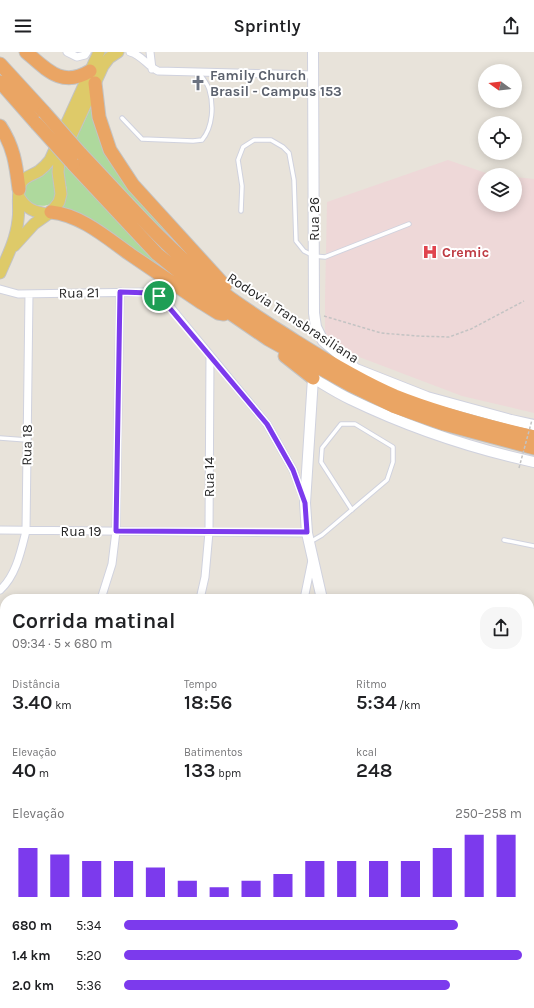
<!DOCTYPE html>
<html lang="pt">
<head>
<meta charset="utf-8">
<style>
	:root { --surface:#fff; --page:#f6f6f6; --text:#202124; --muted:#757577; --accent:#7c3aed }
	body { margin:0; font-family:Karla,sans-serif; background:var(--page); color:var(--text); height:100vh; display:flex; flex-direction:column; font-size:15px; white-space:nowrap }
	* { box-sizing:border-box; margin:0 }
	p { font-size:13px; color:var(--muted) }
	.icon { flex:none; width:22px; height:22px; fill:none; stroke:currentColor; stroke-width:2; stroke-linecap:round; stroke-linejoin:round }
	.map { position:relative; flex:1; overflow:hidden }
	.panel { position:absolute; left:0px; top:542px; width:534px; height:414px; display:flex; flex-direction:column; background:var(--surface); border-radius:16px 16px 0 0; box-shadow:0 2px 10px #0003 }
	.panel>* { flex:none }
	.needle { width:26px; rotate:285deg }
	.buttons { position:absolute; left:478px; top:12px; display:grid; gap:8px }
	.buttons a { display:grid; place-items:center; width:44px; height:44px; border-radius:50%; background:var(--surface); box-shadow:0 2px 10px #0003; font-size:20px }
	.pin { position:absolute; display:grid; place-items:center; width:34px; height:34px; color:#fff; margin:-17px; border:2px solid #fff; border-radius:50%; box-shadow:0 1px 4px #0007 }
	.round { display:grid; place-items:center; flex:none; width:42px; height:42px; border-radius:16px; background:var(--page) }
	.head { display:flex; align-items:center; justify-content:space-between; height:68px; padding:0 12px }
	h1 { font-size:22px; font-weight:600; line-height:30px }
	.metrics { display:grid; grid-template-columns:repeat(3,1fr); gap:6px; height:68px; padding:4px 12px }
	.metrics div { display:grid; align-content:center }
	.metrics b { font-size:20px; font-weight:600 }
	.metrics small { font-size:11px; font-weight:400 }
	.metrics p { font-size:11px }
	.chart { height:112px; padding:8px 12px }
	.chart p { display:flex; justify-content:space-between }
	.chart svg { width:100%; height:72px; margin-top:4px; stroke:var(--accent); stroke-width:6 }
	ul { padding:0 12px; list-style:none; font-size:13px }
	li { display:grid; grid-template-columns:64px 48px 1fr; align-items:center; height:30px }
	li i { height:10px; border-radius:5px; background:var(--accent) }
	header { display:flex; justify-content:space-between; align-items:center; height:52px; padding:0 12px; background:var(--surface); font-size:18px; font-weight:600 }
	.map>svg:first-child { display:block }
	.medical { fill:#eed8d8 }
	.grass { fill:#aed99d }
	.lines { fill:none; stroke-linecap:round; stroke-linejoin:round }
	.lane-casing { stroke:#d0d2de; stroke-width:5.5 }
	.street-casing { stroke:#d0d2de; stroke-width:9 }
	.secondary-casing { stroke:#d0d2de; stroke-width:12 }
	.primary-casing { stroke:#c3c3c3; stroke-width:13 }
	.highway-casing { stroke:#c3c3c3; stroke-width:15 }
	.path { stroke:#c3c3c3; stroke-width:1.5; stroke-dasharray:3 2; stroke-linecap:butt }
	.lane { stroke:#fff; stroke-width:3.5 }
	.street { stroke:#fff; stroke-width:7 }
	.secondary { stroke:#fff; stroke-width:10 }
	.primary { stroke:#deca69; stroke-width:11 }
	.highway { stroke:#eaa564; stroke-width:13 }
	.highway-bridge-casing { stroke:#c3c3c3; stroke-width:15; stroke-linecap:butt }
	.path-bridge { stroke:#c3c3c3; stroke-width:1.5; stroke-dasharray:3 2; stroke-linecap:butt }
	.highway-bridge { stroke:#eaa564; stroke-width:13 }
	.route-casing { stroke:#fff; stroke-width:8 }
	.route { stroke:#7c3aed; stroke-width:5 }
	.labels { text-anchor:middle; dominant-baseline:central; stroke-width:4; stroke-linejoin:round; paint-order:stroke }
	.worship-label { font-size:14px; font-weight:bold; fill:#5b616d; stroke:#fff; text-anchor:start }
	.street-label { font-size:14px; fill:#272727; stroke:#fff }
	.health-label { font-size:14px; font-weight:bold; fill:#be3a42; stroke:#fff; text-anchor:start }
</style>
</head>
<body>
<header><svg class="icon" aria-label="menu" viewBox="0 0 24 24"><path d="M4 6h16M4 12h16M4 18h16"/></svg>Sprintly<svg class="icon" aria-label="share" viewBox="0 0 24 24"><path d="M12 15V3M7 8l5-5 5 5M5 13v7h14v-7"/></svg></header>
<div class="map">
<svg width="534" height="956" viewBox="0 0 534 956">
	<rect width="100%" height="100%" fill="#e8e3da"/>
	<path class="medical" d="M448 108 489 122 497 123H485V153H515V125L534 127V361L462 344 338 297 325 283V248L327 150Z"/>
	<path class="grass" d="M105 0H112L53 125C54 130 56 138 55 144 52 158 36 154 27 150L22 139 24 132 55 105Z
		M94 49 104 90 189 200 187 204 76 87Z
		M65 114 170 225 57 157C70 143 68 138 62 120Z"/>
	<g class="lines">
		<g class="lane-casing">
			<path id="lane" d="M122 66 142 87 193 89 202 88C213 75 214 53 209 37 207 31 203 26 199 21
				M241 159 242 134 238 108 243 95 254 88H271L283 95 289 101 294 128 296 189 304 199 314 204 325 205 409 172
				M0 386 27 388
				M504 488 534 494
				M310 490 322 483 387 428 393 410V395L355 372H341L322 396 321 410 352 458"/>
		</g>
		<g class="street-casing">
			<path id="street" d="M67 0 77 5 85 3 87 0
				M130 0C142 3 147 14 158 19L313 23
				M150 0 152 17
				M0 237 18 242 148 240 159 244 168 252 267 372 293 418 304 447
				M0 478 307 481
				M0 538C16 524 21 499 26 479L29 242
				M101 547 112 512 116 479 120 240
				M200 547 205 525 209 480 210 303
				M304 547 312 508
				M0 647 5 645
				M529 692 534 699
				M0 741 5 740
				M0 845 5 844
				M0 902 5 917
				M109 951 114 956
				M281 951 282 956
				M501 951 505 956
				M6 956 15 951
				M152 956 155 951"/>
		</g>
		<g class="secondary-casing">
			<path id="secondary" d="M313 0 314 261 316 275 323 289 356 317 427 345 511 368 534 373
				M322 547 307 481 305 451 313 326C325 333 337 341 350 347 408 375 470 396 534 410
				M529 582 534 572
				M529 605 534 595
				M529 845 534 842
				M529 860 534 856
				M414 951 415 956
				M432 951 433 956
				M338 956 341 951
				M356 956 358 951"/>
		</g>
		<g class="primary-casing">
			<path id="primary" d="M19 145C26 157 34 160 48 162
				M14 194 34 172 51 160 59 150 61 142 58 120 59 110 103 14 109 6 118 0
				M0 221C8 203 16 187 18 168 20 156 16 142 21 131 25 124 33 123 39 119 43 116 47 112 50 108L99 0"/>
		</g>
		<g class="highway-casing">
			<path id="highway" d="M26 0C47 18 62 36 90 19
				M0 12 44 60
				M0 30 37 72
				M95 31 99 65 110 98 133 133 225 234
				M0 74C14 95 16 113 19 137
				M80 101C123 146 164 194 213 233 239 254 267 271 295 289 327 309 360 329 395 344 440 362 487 374 534 385
				M73 112 157 202 230 261 268 287 352 334 393 354 444 372 534 396
				M51 160C81 163 107 186 131 203 155 219 178 235 202 251L218 261 224 262
				M285 304 313 326"/>
		</g>
		<path class="path" d="M324 264 381 281 417 284 449 285 471 277 524 249"/>
		<use href="#lane" class="lane"/>
		<use href="#street" class="street"/>
		<use href="#secondary" class="secondary"/>
		<use href="#primary" class="primary"/>
		<use href="#highway" class="highway"/>
		<g class="highway-bridge-casing">
			<path id="highway-bridge" d="M44 60 80 101
				M37 72 73 112"/>
		</g>
		<path class="path-bridge" d="M519 416 532 368"/>
		<use href="#highway-bridge" class="highway-bridge"/>
	</g>
	<g class="lines">
		<g class="route-casing">
			<path id="route" d="M120 240 151 241 162 247 267 372 293 418 305 451 307 480 116 479Z"/>
		</g>
		<use href="#route" class="route"/>
	</g>
	<defs>
		<g id="church-bare" transform="scale(1.2)"><path d="M-1.2-6h2.4v3.5h3.3v2.4h-3.3V6h-2.4V-.1h-3.3v-2.4h3.3Z" fill="#6b7280" stroke="#fff" stroke-width="2.5" paint-order="stroke"/></g>
		<g id="hospital-bare" transform="scale(1.2)"><path d="M-5-5h3v3.5h4V-5h3V5h-3V1.5h-4V5h-3Z" fill="#e0444e" stroke="#fff" stroke-width="2.5" paint-order="stroke"/></g>
	</defs>
	<g fill-rule="evenodd">
		<use href="#church-bare" x="198" y="31"/>
		<use href="#hospital-bare" x="430" y="200"/>
	</g>
	<g class="labels">
		<g class="worship-label">
			<text x="210" y="23">Family Church<tspan x="210" dy="16">Brasil - Campus 153</tspan></text>
		</g>
		<g class="street-label">
			<text transform="translate(314 167) rotate(-90)">Rua 26</text>
			<text transform="translate(79 241) rotate(-1)">Rua 21</text>
			<text transform="translate(293 266) rotate(33)">Rodovia Transbrasiliana</text>
			<text transform="translate(27 393) rotate(-89)">Rua 18</text>
			<text transform="translate(209 425) rotate(-90)">Rua 14</text>
			<text x="81" y="479">Rua 19</text>
		</g>
		<g class="health-label">
			<text x="442" y="200">Cremic</text>
		</g>
	</g>
</svg>
<div class="buttons">
<a><svg class="needle" viewBox="-14 -14 28 28"><path d="M0-13l5 13h-10z" fill="#e53935"/><path d="M0 13l5-13h-10z" fill="#757577"/></svg></a>
<a><svg class="icon" aria-label="locate" viewBox="0 0 24 24"><circle cx="12" cy="12" r="6"/><path d="M12 2v4M12 18v4M2 12h4M18 12h4"/></svg></a>
<a><svg class="icon" aria-label="layers" viewBox="0 0 24 24"><path d="M12 4l9 5-9 5-9-5zM3 14l9 5 9-5"/></svg></a>
</div>
<div class="pin" style="left:159px;top:244px;background:#1e9e55"><svg class="icon" aria-label="arrive" viewBox="0 0 24 24"><path d="M6 21V4h12l-3 4 3 4H6"/></svg></div>
<section class="panel">
<div class="head"><div><h1>Corrida matinal</h1><p>09:34 · 5 × 680 m</p></div><a class="round"><svg class="icon" aria-label="share" viewBox="0 0 24 24"><path d="M12 15V3M7 8l5-5 5 5M5 13v7h14v-7"/></svg></a></div>
<div class="metrics">
<div><p>Distância</p><b>3.40<small> km</small></b></div>
<div><p>Tempo</p><b>18:56</b></div>
<div><p>Ritmo</p><b>5:34<small> /km</small></b></div>
</div>
<div class="metrics">
<div><p>Elevação</p><b>40<small> m</small></b></div>
<div><p>Batimentos</p><b>133<small> bpm</small></b></div>
<div><p>kcal</p><b>248</b></div>
</div>
<div class="chart"><p><span>Elevação</span>250–258 m</p>
<svg viewBox="0 0 160 44" preserveAspectRatio="none"><path d="M5 44V14M15 44V18M25 44V22M35 44V22M45 44V26M55 44V34M65 44V38M75 44V34M85 44V30M95 44V22M105 44V22M115 44V22M125 44V22M135 44V14M145 44V6M155 44V6"/></svg>
</div>
<ul>
<li><b>680 m</b>5:34<i style="width:84%"></i></li>
<li><b>1.4 km</b>5:20<i style="width:100%"></i></li>
<li><b>2.0 km</b>5:36<i style="width:82%"></i></li>
</ul>
</section>
</div>
</body>
</html>
